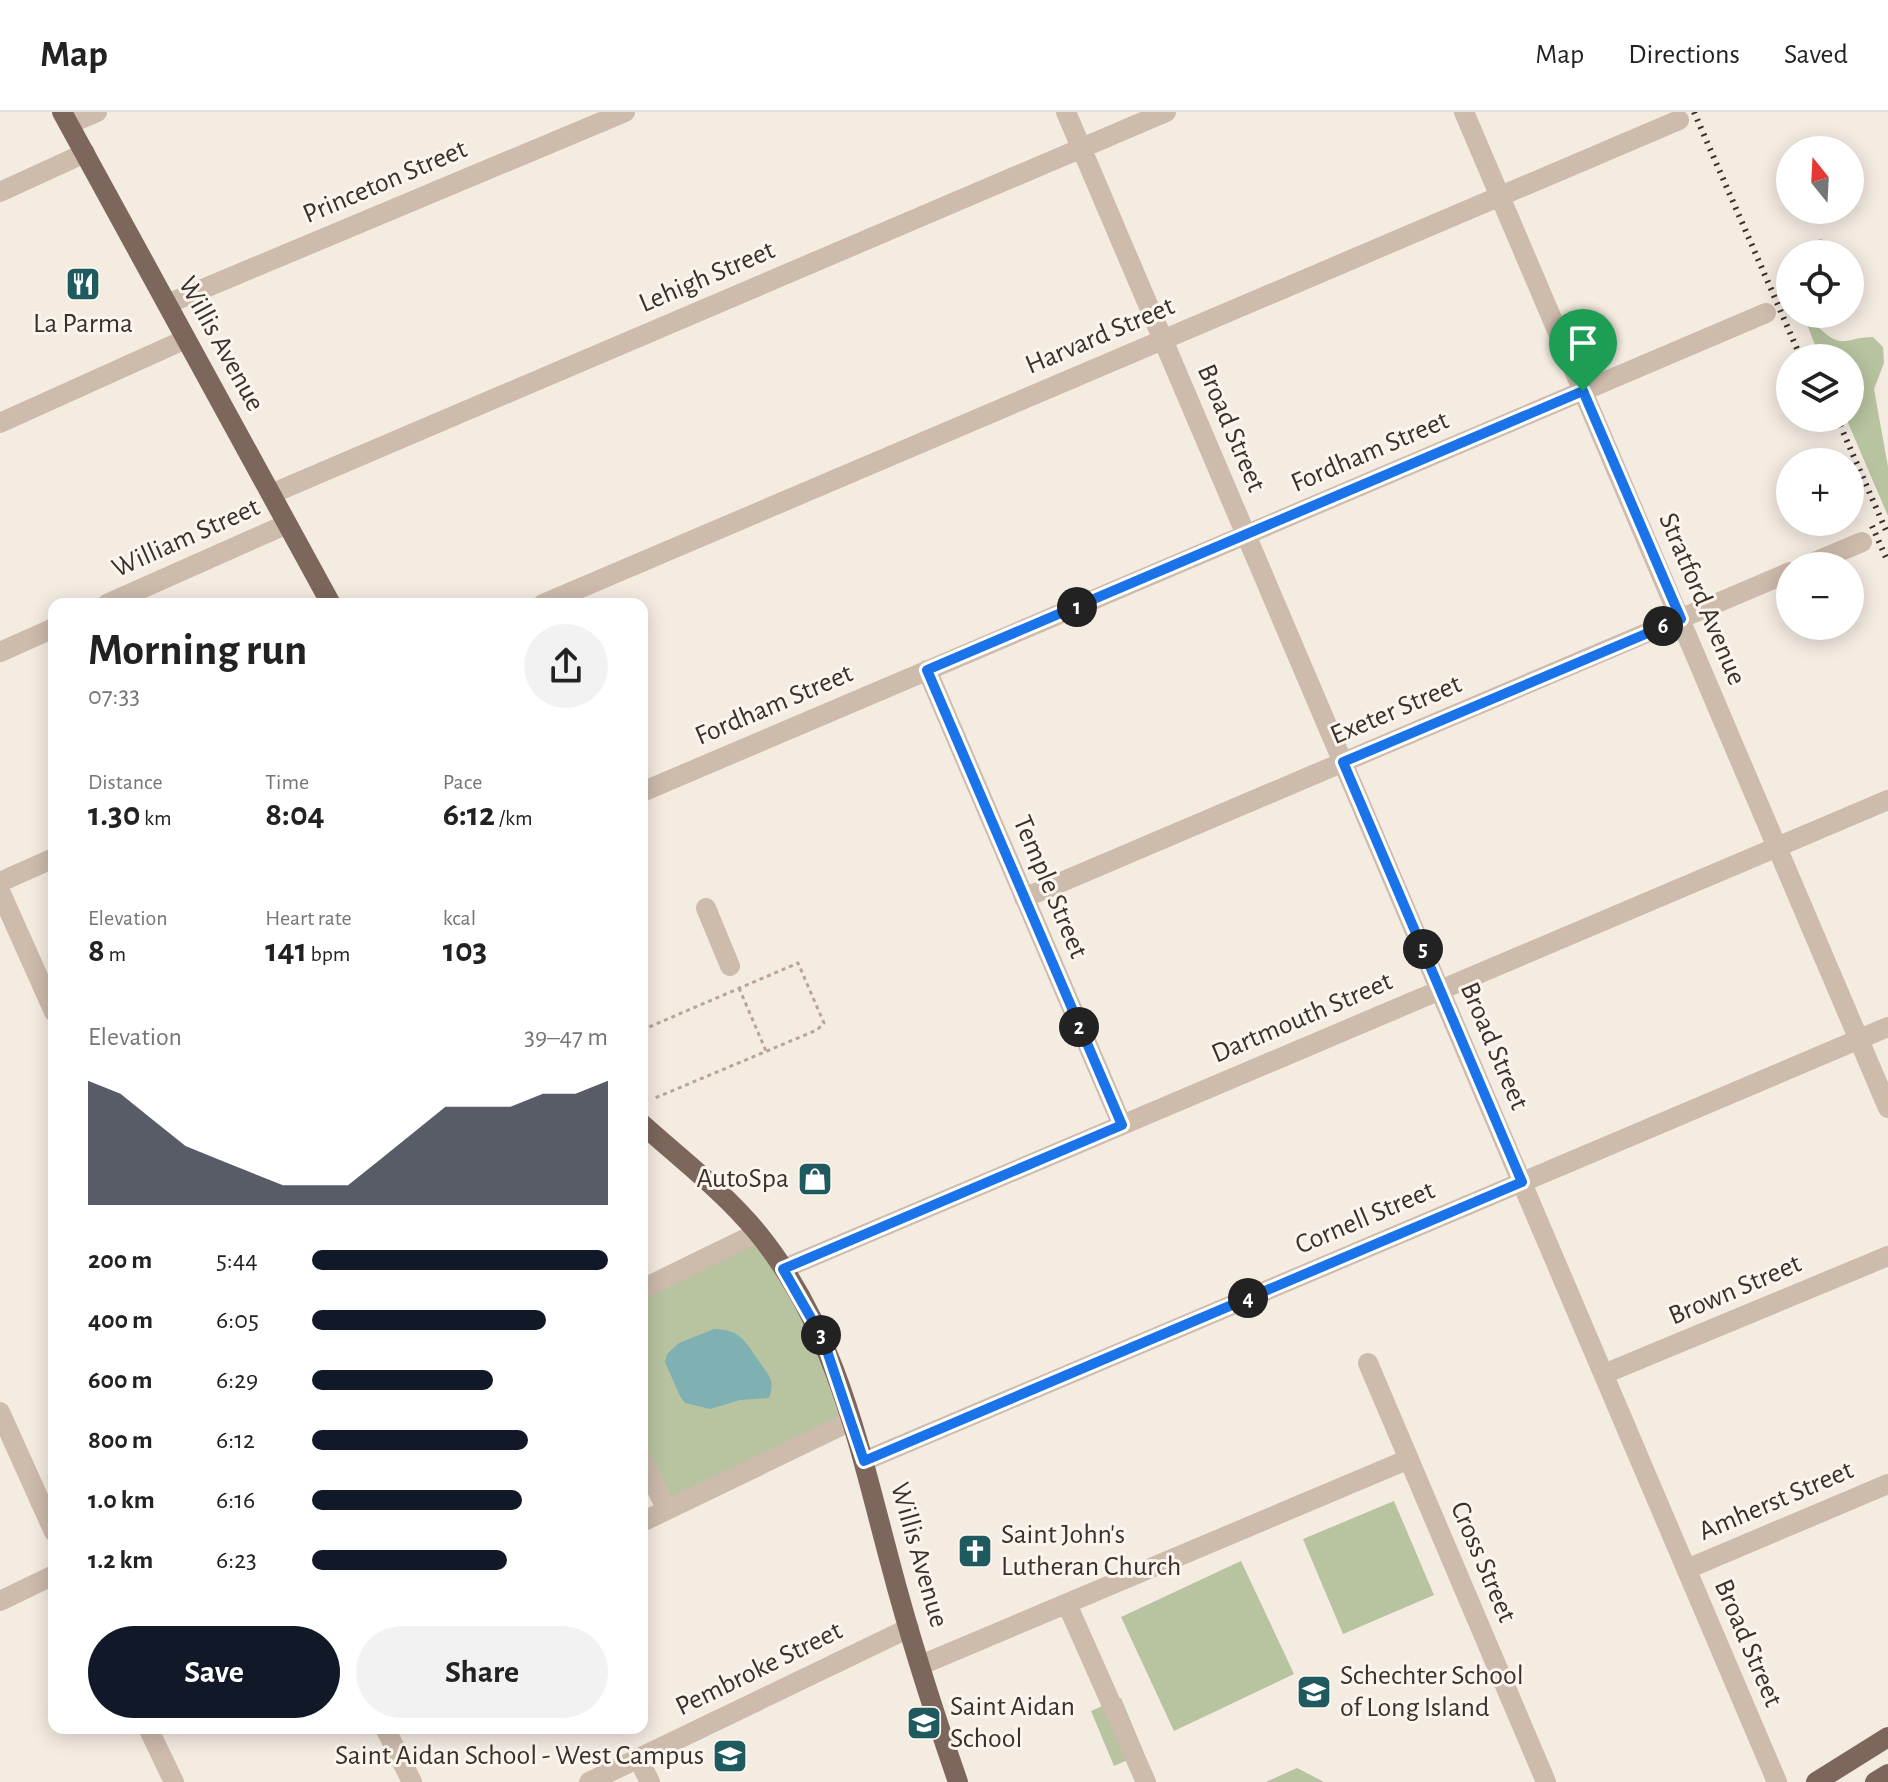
<!DOCTYPE html>
<html lang="en">
<head>
<meta charset="utf-8">
<style>
	:root { --surface:#fff; --page:#f2f2f2; --text:#222; --muted:#767676; --line:#e0e0e0; --accent:#111827 }
	body { margin:0; font-family:"Alegreya Sans",sans-serif; background:var(--page); color:var(--text); height:100vh; display:flex; flex-direction:column; font-size:30px; white-space:nowrap }
	* { box-sizing:border-box; margin:0 }
	p { font-size:26px; color:var(--muted) }
	.icon { flex:none; width:44px; height:44px; fill:none; stroke:currentColor; stroke-width:2; stroke-linecap:round; stroke-linejoin:round }
	.map { position:relative; flex:1; overflow:hidden }
	.side { position:absolute; left:48px; top:486px; width:600px; height:1136px; display:flex; flex-direction:column; background:var(--surface); border-radius:16px; box-shadow:0 4px 20px #0003 }
	.side>* { flex:none }
	.needle { width:52px; rotate:342deg }
	.tools { position:absolute; left:1776px; top:24px; display:grid; gap:16px }
	.tools a { display:grid; place-items:center; width:88px; height:88px; border-radius:50%; background:var(--surface); box-shadow:0 4px 20px #0003; font-size:40px }
	.pin { position:absolute; display:grid; place-items:center; width:68px; height:68px; color:#fff; margin:-82px -34px; border-radius:50% 50% 50% 0; rotate:-45deg; box-shadow:0 0 8px #0007 }
	.pin .icon { rotate:45deg }
	.km { position:absolute; width:40px; height:40px; margin:-20px; border-radius:50%; background:#222; color:#fff; font-size:22px; line-height:40px; text-align:center }
	.round { display:grid; place-items:center; flex:none; width:84px; height:84px; border-radius:42px; background:var(--page) }
	.headline { display:flex; align-items:center; justify-content:space-between; height:136px; padding:0 40px }
	h1 { font-size:44px; font-weight:700; line-height:60px }
	.figures { display:grid; grid-template-columns:repeat(3,1fr); gap:12px; height:136px; padding:8px 40px }
	.figures div { display:grid; align-content:center }
	.figures b { font-size:34px; font-weight:700 }
	.figures small { font-size:22px; font-weight:400 }
	.figures p { font-size:22px }
	.chart { height:224px; padding:16px 40px }
	.chart p { display:flex; justify-content:space-between }
	.chart svg { width:100%; height:144px; margin-top:8px; fill:var(--accent); opacity:.7 }
	.cta { display:flex; gap:16px; margin-top:auto; padding:16px 40px }
	.cta a { flex:1; height:92px; border-radius:48px; background:var(--accent); color:#fff; font-size:32px; font-weight:700; line-height:92px; text-align:center }
	.cta a+a { background:var(--page); color:var(--text) }
	ul { padding:0 40px; list-style:none; font-size:26px }
	li { display:grid; grid-template-columns:128px 96px 1fr; align-items:center; height:60px }
	li i { height:20px; border-radius:10px; background:var(--accent) }
	header { display:flex; align-items:center; gap:48px; box-sizing:border-box; height:112px; padding:0 40px; background:var(--surface); border-bottom:2px solid var(--line) }
	header strong { font-size:38px }
	nav { display:flex; gap:44px; margin-inline-start:auto; font-size:28px }
	.map>svg:first-child { display:block }
	.green { fill:#b8c4a0 }
	.water { fill:#7fb0b2 }
	.lines { fill:none; stroke-linecap:round; stroke-linejoin:round }
	.path { stroke:#b9a596; stroke-width:3; stroke-dasharray:4 4; stroke-linecap:butt }
	.minor { stroke:#cdbbac; stroke-width:20 }
	.major { stroke:#7d675c; stroke-width:20 }
	.rail { stroke:#3b302b; stroke-width:6; stroke-dasharray:2 6; stroke-linecap:butt }
	.route-casing { stroke:#fff; stroke-width:16 }
	.route { stroke:#1a73e8; stroke-width:10 }
	.labels { text-anchor:middle; dominant-baseline:central; stroke-width:6; stroke-linejoin:round; paint-order:stroke }
	.street-label { font-size:28px; fill:#3b302b; stroke:#fbf5ee }
	.poi-label { font-size:28px; fill:#3b302b; stroke:#fbf5ee; text-anchor:start }
</style>
</head>
<body>
<header>
<strong>Map</strong>
<nav><a>Map</a><a>Directions</a><a>Saved</a></nav>
</header>
<div class="map">
<svg width="1888" height="1670" viewBox="0 0 1888 1670">
	<rect width="100%" height="100%" fill="#f4ebe1"/>
	<path class="green" d="M1820 127 1833 131 1845 142H1797Z
		M1803 202H1820L1819 216C1844 239 1845 225 1873 225L1883 235 1884 251 1874 277 1888 355V404L1846 306H1850V246H1820Z
		M757 1121 783 1157 849 1310 671 1394 642 1336V1177Z
		M1394 1389 1434 1483 1343 1522 1303 1427Z
		M1241 1449 1294 1562 1174 1619 1121 1505Z
		M1121 1586 1144 1641 1114 1654 1091 1599Z
		M1297 1656 1324 1670H1266Z"/>
	<path class="water" d="M714 1217C742 1217 746 1232 761 1252 770 1265 775 1269 769 1286L740 1288 710 1297 685 1291 680 1284 665 1250 667 1242 679 1231Z"/>
	<g class="lines">
		<path class="path" d="M739 876 766 939
			M642 918 798 851 824 911 817 918 655 986"/>
		<path class="minor" d="M1066 0 1777 1670
			M1464 0 1888 996
			M69 12 97 0
			M0 80 85 41
			M167 192 625 0
			M0 311 186 227
			M271 382 1166 0
			M1805 454 1862 430
			M107 492 287 412
			M543 492 1679 8
			M0 540 54 516
			M927 558 1122 1013
			M642 680 1766 201
			M0 770 54 746
			M0 779 54 900
			M1024 786 1790 460
			M706 796 730 854
			M783 1157 1888 688
			M642 1177 757 1121
			M1368 1251 1546 1670
			M1604 1262 1888 1144
			M0 1300 54 1420
			M642 1347 667 1398
			M864 1349 1888 915
			M642 1410 851 1309
			M1687 1457 1888 1372
			M0 1489 54 1463
			M1067 1492 1146 1670
			M921 1553 1409 1347
			M148 1616 174 1670
			M385 1616 412 1670
			M638 1646 650 1670
			M589 1670 909 1516"/>
		<path class="major" d="M62 0 331 492
			M642 1012C681 1047 724 1080 757 1120 835 1215 859 1334 890 1450 909 1523 933 1598 958 1670
			M1816 1670 1888 1625
			M1875 1670 1888 1662"/>
		<path class="rail" d="M1694 0 1801 246
			M1837 306 1888 423
			M1872 414 1888 450"/>
	</g>
	<g class="lines">
		<g class="route-casing">
			<path id="route" d="M1583 279 1681 507 1343 650 1522 1070 864 1349 823 1227 783 1157 1122 1013 927 558Z"/>
		</g>
		<use href="#route" class="route"/>
	</g>
	<defs>
		<g id="restaurant-square" transform="scale(1.8)"><rect x="-9" y="-9" width="18" height="18" rx="4" fill="#1f5a5e" stroke="#fbf5ee"/><path d="M-5-6h1v4h1v-4h1v4h1v-4h1v5L-1.5 .5V6h-2V.5L-5-1ZM5-6V6H3V1.5H1.5Q1.5-4 5-6Z" fill="#fff"/></g>
		<g id="shop-square" transform="scale(1.8)"><rect x="-9" y="-9" width="18" height="18" rx="4" fill="#1f5a5e" stroke="#fbf5ee"/><path d="M-5-2.5h2.3a2.7 3.5 0 0 1 5.4 0H5L5.5 6h-11ZM-1.5-2.5h3a1.5 2.3 0 0 0-3 0Z" fill="#fff"/></g>
		<g id="church-square" transform="scale(1.8)"><rect x="-9" y="-9" width="18" height="18" rx="4" fill="#1f5a5e" stroke="#fbf5ee"/><path d="M-1.2-6h2.4v3.5h3.3v2.4h-3.3V6h-2.4V-.1h-3.3v-2.4h3.3Z" fill="#fff"/></g>
		<g id="school-square" transform="scale(1.8)"><rect x="-9" y="-9" width="18" height="18" rx="4" fill="#1f5a5e" stroke="#fbf5ee"/><path d="M0-5L7-2L0 1L-7-2ZM-4 1L0 2.5L4 1V4Q0 6-4 4Z" fill="#fff"/></g>
	</defs>
	<g fill-rule="evenodd">
		<use href="#restaurant-square" x="83" y="172"/>
		<use href="#shop-square" x="815" y="1067"/>
		<use href="#church-square" x="975" y="1439"/>
		<use href="#school-square" x="1314" y="1580"/>
		<use href="#school-square" x="924" y="1611"/>
		<use href="#school-square" x="730" y="1644"/>
	</g>
	<g class="labels">
		<g class="street-label">
			<text transform="translate(385 70) rotate(-23)">Princeton Street</text>
			<text transform="translate(707 165) rotate(-23)">Lehigh Street</text>
			<text transform="translate(1100 224) rotate(-23)">Harvard Street</text>
			<text transform="translate(221 232) rotate(61)">Willis Avenue</text>
			<text transform="translate(1231 316) rotate(67)">Broad Street</text>
			<text transform="translate(1370 340) rotate(-23)">Fordham Street</text>
			<text transform="translate(186 426) rotate(-24)">William Street</text>
			<text transform="translate(1702 487) rotate(67)">Stratford Avenue</text>
			<text transform="translate(774 593) rotate(-23)">Fordham Street</text>
			<text transform="translate(1396 598) rotate(-23)">Exeter Street</text>
			<text transform="translate(1050 775) rotate(67)">Temple Street</text>
			<text transform="translate(1302 906) rotate(-23)">Dartmouth Street</text>
			<text transform="translate(1494 934) rotate(67)">Broad Street</text>
			<text transform="translate(1365 1106) rotate(-23)">Cornell Street</text>
			<text transform="translate(1735 1178) rotate(-23)">Brown Street</text>
			<text transform="translate(1776 1389) rotate(-23)">Amherst Street</text>
			<text transform="translate(919 1443) rotate(74)">Willis Avenue</text>
			<text transform="translate(1483 1450) rotate(67)">Cross Street</text>
			<text transform="translate(1748 1531) rotate(67)">Broad Street</text>
			<text transform="translate(759 1557) rotate(-26)">Pembroke Street</text>
		</g>
		<g class="poi-label">
			<text x="83" y="212" text-anchor="middle">La Parma</text>
			<text x="789" y="1067" text-anchor="end">AutoSpa</text>
			<text x="1001" y="1423">Saint John's<tspan x="1001" dy="32">Lutheran Church</tspan></text>
			<text x="1340" y="1564">Schechter School<tspan x="1340" dy="32">of Long Island</tspan></text>
			<text x="950" y="1595">Saint Aidan<tspan x="950" dy="32">School</tspan></text>
			<text x="704" y="1644" text-anchor="end">Saint Aidan School - West Campus</text>
		</g>
	</g>
</svg>
<div class="tools">
<a><svg class="needle" viewBox="-14 -14 28 28"><path d="M0-13l5 13h-10z" fill="#e53935"/><path d="M0 13l5-13h-10z" fill="#767676"/></svg></a>
<a><svg class="icon" aria-label="locate" viewBox="0 0 24 24"><circle cx="12" cy="12" r="6"/><path d="M12 2v4M12 18v4M2 12h4M18 12h4"/></svg></a>
<a><svg class="icon" aria-label="layers" viewBox="0 0 24 24"><path d="M12 4l9 5-9 5-9-5zM3 14l9 5 9-5"/></svg></a>
<a>+</a>
<a>−</a>
</div>
<div class="pin" style="left:1583px;top:279px;background:#1e9e55"><svg class="icon" aria-label="arrive" viewBox="0 0 24 24"><path d="M6 21V4h12l-3 4 3 4H6"/></svg></div>
<b class="km" style="left:1077px;top:495px">1</b>
<b class="km" style="left:1079px;top:915px">2</b>
<b class="km" style="left:821px;top:1223px">3</b>
<b class="km" style="left:1248px;top:1186px">4</b>
<b class="km" style="left:1423px;top:837px">5</b>
<b class="km" style="left:1663px;top:514px">6</b>
<section class="side">
<div class="headline"><div><h1>Morning run</h1><p>07:33</p></div><a class="round"><svg class="icon" aria-label="share" viewBox="0 0 24 24"><path d="M12 15V3M7 8l5-5 5 5M5 13v7h14v-7"/></svg></a></div>
<div class="figures">
<div><p>Distance</p><b>1.30<small> km</small></b></div>
<div><p>Time</p><b>8:04</b></div>
<div><p>Pace</p><b>6:12<small> /km</small></b></div>
</div>
<div class="figures">
<div><p>Elevation</p><b>8<small> m</small></b></div>
<div><p>Heart rate</p><b>141<small> bpm</small></b></div>
<div><p>kcal</p><b>103</b></div>
</div>
<div class="chart"><p><span>Elevation</span>39–47 m</p>
<svg viewBox="0 0 160 44" preserveAspectRatio="none"><path d="M0 44V6L10 10L20 18L30 26L40 30L50 34L60 38L70 38L80 38L90 30L100 22L110 14L120 14L130 14L140 10L150 10L160 6V44z"/></svg>
</div>
<ul>
<li><b>200 m</b>5:44<i style="width:100%"></i></li>
<li><b>400 m</b>6:05<i style="width:79%"></i></li>
<li><b>600 m</b>6:29<i style="width:61%"></i></li>
<li><b>800 m</b>6:12<i style="width:73%"></i></li>
<li><b>1.0 km</b>6:16<i style="width:71%"></i></li>
<li><b>1.2 km</b>6:23<i style="width:66%"></i></li>
</ul>
<div class="cta"><a>Save</a><a>Share</a></div>
</section>
</div>
</body>
</html>
